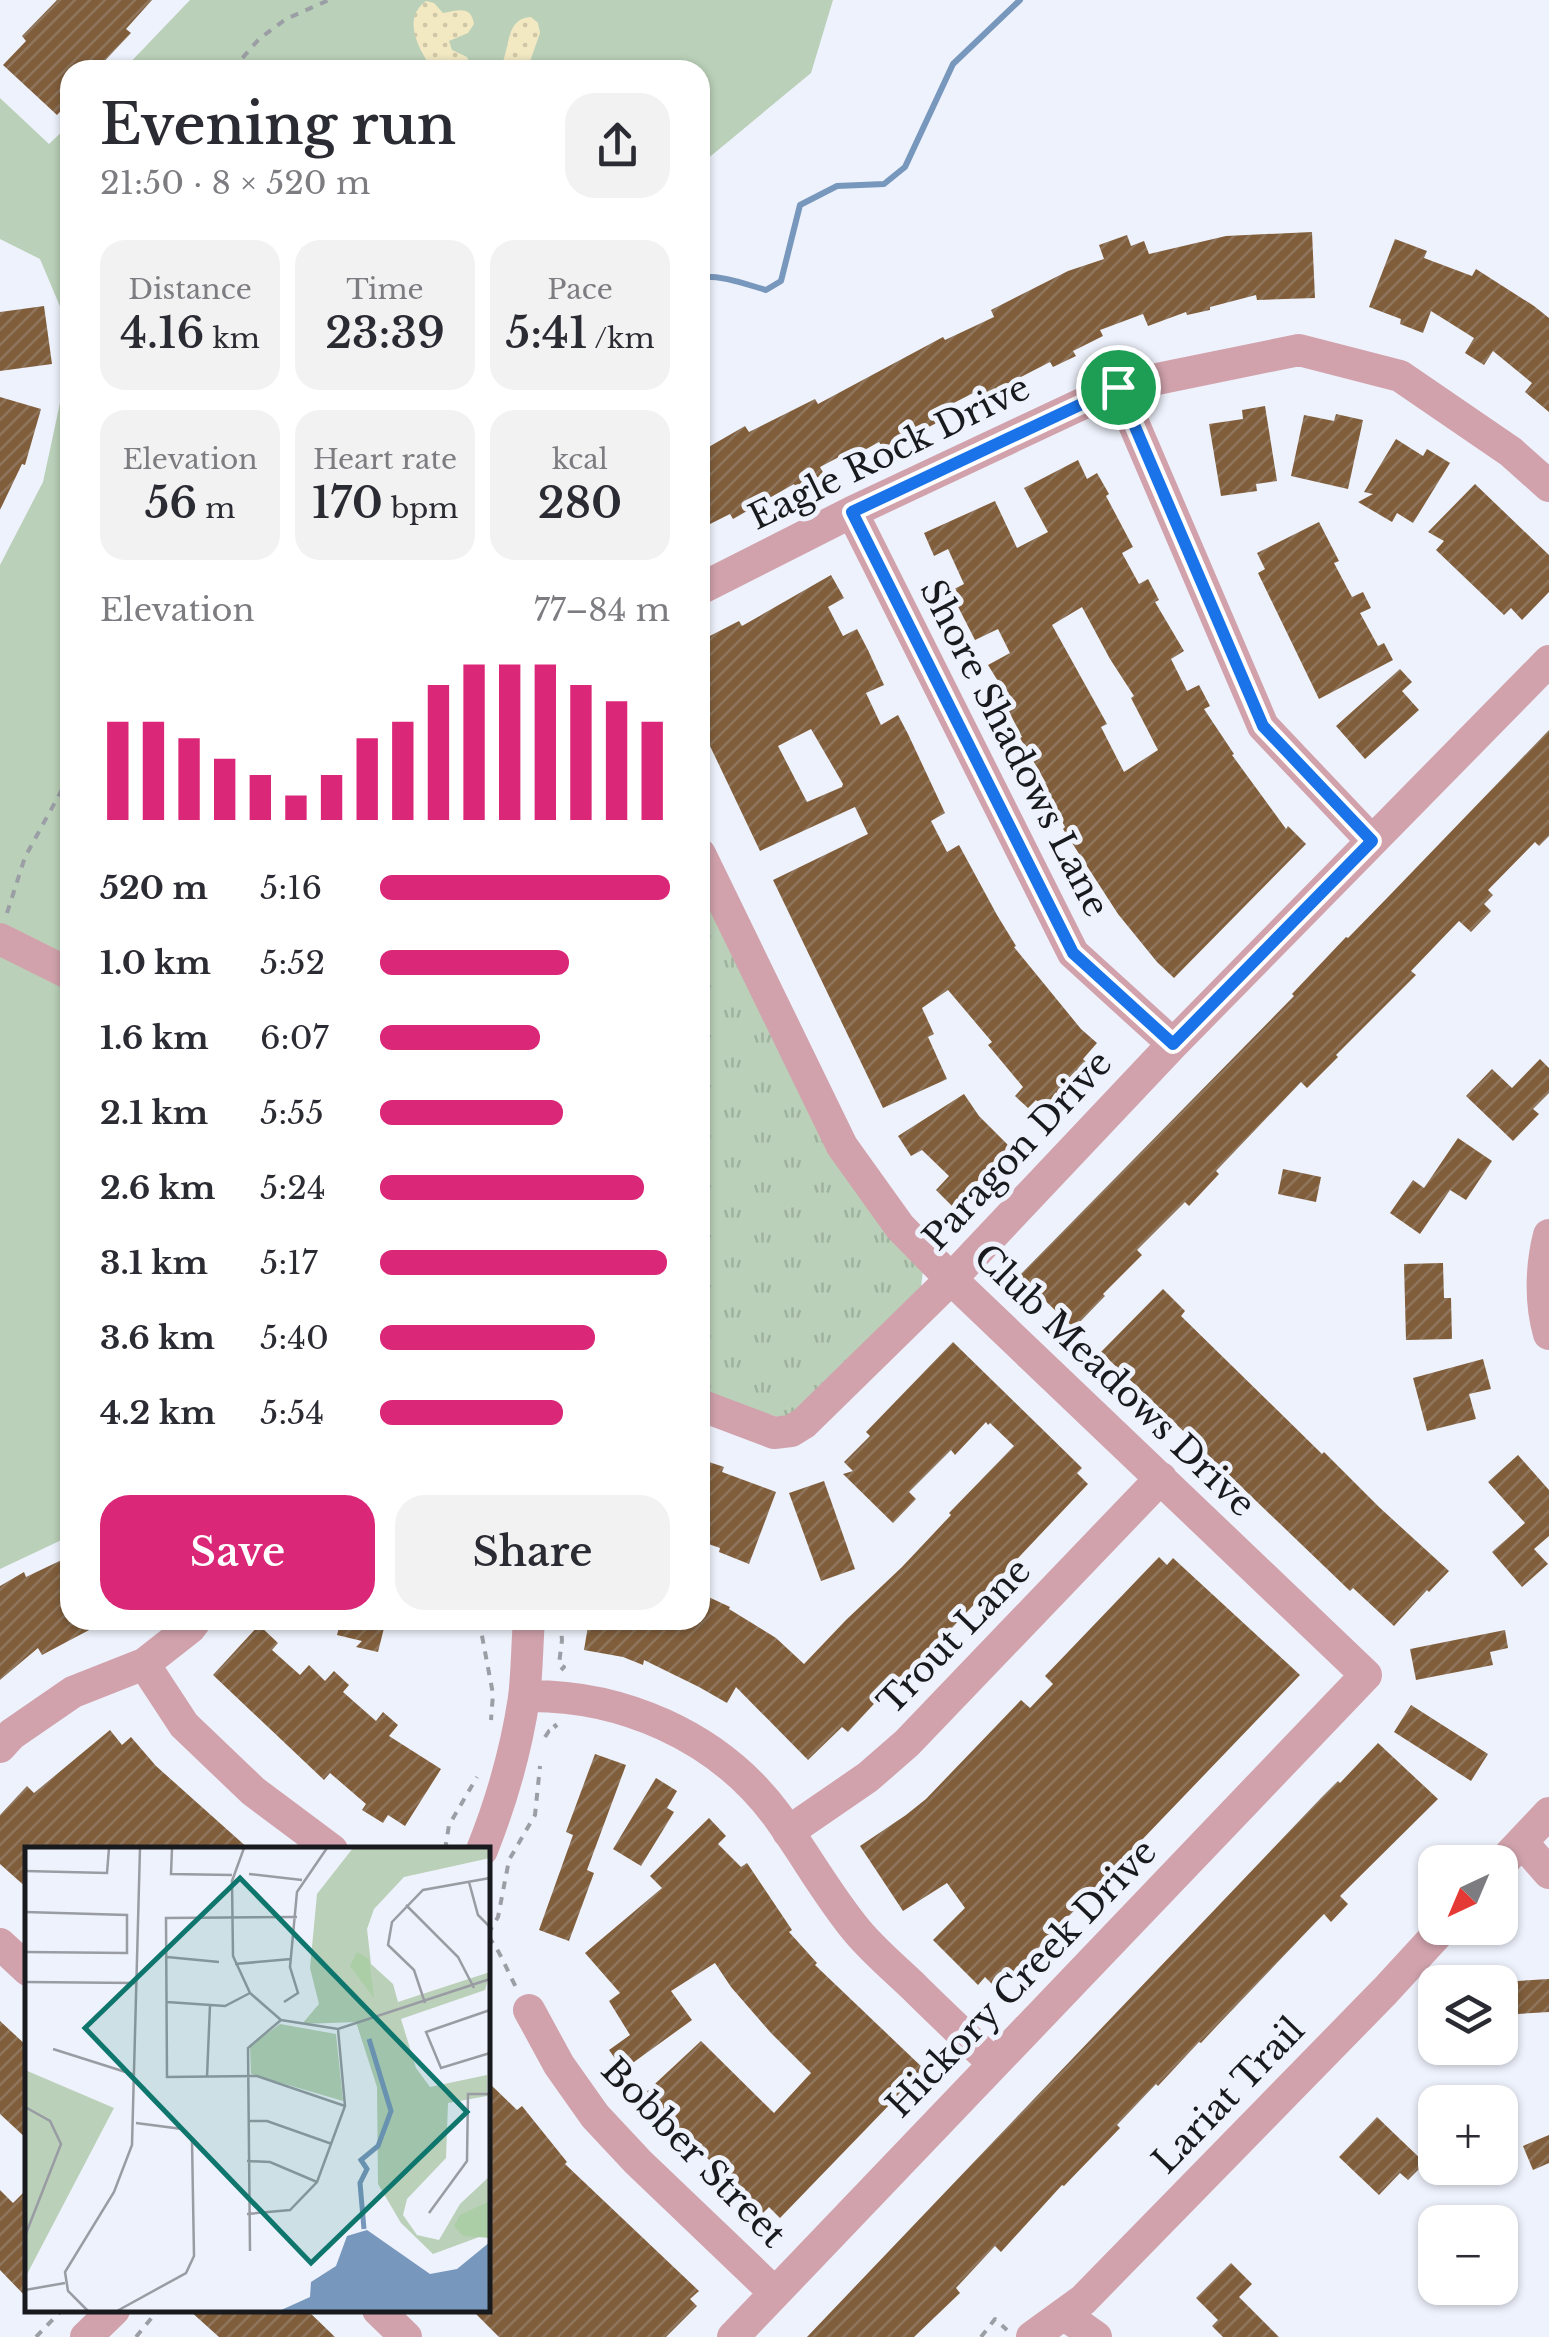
<!DOCTYPE html>
<html lang="en">
<head>
<meta charset="utf-8">
<style>
	:root { --surface:#fff; --page:#f2f2f3; --text:#2b2b33; --muted:#7c7c81; --accent:#db2777 }
	body { margin:0; font-family:"Libre Baskerville",serif; background:var(--page); color:var(--text); height:100vh; display:flex; flex-direction:column; font-size:38px; white-space:nowrap }
	* { box-sizing:border-box; margin:0 }
	p { font-size:32px; color:var(--muted) }
	.icon { flex:none; width:55px; height:55px; fill:none; stroke:currentColor; stroke-width:2; stroke-linecap:round; stroke-linejoin:round }
	.map { position:relative; flex:1; overflow:hidden }
	.drawer { position:absolute; left:60px; top:60px; width:650px; height:1570px; display:flex; flex-direction:column; background:var(--surface); border-radius:30px; box-shadow:0 2px 8px #0004 }
	.drawer>* { flex:none }
	.needle { width:65px; rotate:224deg }
	.fabs { position:absolute; left:1418px; top:1845px; display:grid; gap:20px }
	.fabs a { display:grid; place-items:center; width:100px; height:100px; border-radius:20px; background:var(--surface); box-shadow:0 2px 8px #0004; font-size:50px }
	.pin { position:absolute; display:grid; place-items:center; width:85px; height:85px; color:#fff; margin:-42px; border:5px solid #fff; border-radius:50%; box-shadow:0 2px 10px #0007 }
	.round { display:grid; place-items:center; flex:none; width:105px; height:105px; border-radius:30px; background:var(--page) }
	.head { display:flex; align-items:center; justify-content:space-between; height:170px; padding:0 40px }
	h1 { font-size:55px; font-weight:600; line-height:75px }
	.stats { display:grid; grid-template-columns:repeat(3,1fr); gap:15px; height:170px; padding:10px 40px }
	.stats div { display:grid; align-content:center; border-radius:25px; background:var(--page); text-align:center }
	.stats b { font-size:42px; font-weight:600 }
	.stats small { font-size:28px; font-weight:400 }
	.stats p { font-size:28px }
	.chart { height:280px; padding:20px 40px }
	.chart p { display:flex; justify-content:space-between }
	.chart svg { width:100%; height:180px; margin-top:10px; stroke:var(--accent); stroke-width:6 }
	.cta { display:flex; gap:20px; margin-top:auto; padding:20px 40px }
	.cta a { flex:1; height:115px; border-radius:30px; background:var(--accent); color:#fff; font-size:40px; font-weight:600; line-height:115px; text-align:center }
	.cta a+a { background:var(--page); color:var(--text) }
	ul { padding:0 40px; list-style:none; font-size:32px }
	li { display:grid; grid-template-columns:160px 120px 1fr; align-items:center; height:75px }
	li i { height:25px; border-radius:12px; background:var(--accent) }
	.map>svg:first-child { display:block }
	.grass { fill:#bad0b8 }
	.sand { fill:url(#sand-dots) }
	.park { fill:url(#park-tufts) }
	.lines { fill:none; stroke-linecap:round; stroke-linejoin:round }
	.stream { stroke:#7897bc; stroke-width:6 }
	.building { fill:url(#building-hatch); fill-rule:evenodd }
	.path { stroke:#9b9ea5; stroke-width:4; stroke-dasharray:8 8; stroke-linecap:butt }
	.minor { stroke:#d1a2ac; stroke-width:32 }
	.route-casing { stroke:#fff; stroke-width:20 }
	.route { stroke:#1a73e8; stroke-width:12 }
	.labels { text-anchor:middle; dominant-baseline:central; stroke-width:10; stroke-linejoin:round; paint-order:stroke }
	.street-label { font-size:35px; fill:#191a1e; stroke:#eef2fc }
	.inset-river { fill:none; stroke:#7897bc; stroke-width:5 }
	.inset-road { fill:none; stroke:#999ca3; stroke-width:2.5 }
	.view { fill:#0f766e; fill-opacity:0.15; stroke:#0f766e; stroke-width:5 }
	.inset-edge { fill:none; stroke:#191a1e; stroke-width:5 }
</style>
</head>
<body>
<div class="map">
<svg width="1549" height="2337" viewBox="0 0 1549 2337">
	<defs>
		<pattern id="sand-dots" width="8" height="8" patternUnits="userSpaceOnUse" patternTransform="scale(2.5)"><rect width="8" height="8" fill="#f2e9c3"/><path d="M2 2h.1M6 6h.1" fill="none" stroke="#cfc7a7" stroke-width="1.8" stroke-linecap="round"/></pattern>
		<pattern id="park-tufts" width="24" height="20" patternUnits="userSpaceOnUse" patternTransform="scale(2.5)"><rect width="24" height="20" fill="#bad0b8"/><path d="M3 7l-1-3M5 7V3M7 7l1-3M15 17l-1-3M17 17v-4M19 17l1-3" fill="none" stroke="#9fb29e"/></pattern>
		<pattern id="building-hatch" width="6" height="6" patternUnits="userSpaceOnUse" patternTransform="scale(2.5)"><rect width="6" height="6" fill="#805e3c"/><path d="M-1 1l2-2M0 6l6-6M5 7l2-2" fill="none" stroke="#8e755c"/></pattern>
	</defs>
	<rect width="100%" height="100%" fill="#eef2fc"/>
	<path class="grass" d="M190 0H833L811 73 700 165V70H123Z
		M0 98 49 144 70 124V1536L0 1569V565L43 482 69 361 64 316 40 259 0 239Z"/>
	<path class="sand" d="M426 1 434 3 443 13C456 11 471 4 474 24L468 33 449 41 452 50 467 57 472 67 471 70H433C419 50 401 19 426 1Z
		M531 17 538 23 540 33 527 70H499C511 51 504 18 531 17Z"/>
	<path class="park" d="M700 877 923 1271 921 1287 793 1414 784 1419 700 1393Z"/>
	<g class="lines">
		<path class="stream" d="M700 277C722 275 745 284 766 290L781 281 800 205 837 186 884 184 905 167 953 64 1020 0"/>
	</g>
	<path class="building" d="M57 0H152L126 29 131 33 96 70H70V101L57 115 3 65 26 41 22 36Z
		M1312 232 1315 298 1257 300 1256 295 1210 307V310L1187 315 1186 312 1148 326 1143 314 1100 330 1103 336 1073 351 1076 356 1053 367 1050 362 1015 380 1017 384 988 398 983 388 942 409 946 418 925 429 924 426 883 448 879 442 859 453 856 448 820 467 824 474 796 488 794 484 733 519 730 514 700 529V452L745 426 749 432 815 399 818 404 943 337 945 340 994 317 991 310 1068 271 1104 259 1099 245 1127 235 1131 246 1144 241 1149 254 1226 236Z
		M1395 239 1427 251 1424 258 1472 276 1476 269 1534 306 1549 318V412L1525 392 1532 383 1493 351 1484 365 1465 353 1474 338 1431 311 1423 333 1400 324 1401 319 1369 307Z
		M44 306 52 364 0 371V312Z
		M0 397 41 409 25 465 22 464 0 510Z
		M1265 406 1277 481 1256 484 1257 491 1221 496 1209 424 1243 419 1242 410Z
		M1336 414 1363 420 1348 489 1291 476 1304 415 1334 421Z
		M1396 439 1423 456 1427 449 1450 463 1413 523 1397 513 1392 522 1358 502 1373 494 1364 492Z
		M1078 460 1087 479 1097 473 1109 494 1106 496 1133 547 1122 553 1139 584 1148 579 1159 600 1155 602 1184 651 1171 659 1187 691 1199 685 1210 706 1204 709 1234 754 1232 755 1286 829 1288 826 1306 844 1174 978 1157 962 1118 914 1063 829 1065 827 1043 784 1046 783 1020 738 1022 737 997 688 1001 686 988 665 1010 653 998 629 975 640 950 591 964 584 948 549 934 556 924 533 995 501 1017 548 1048 532 1024 488ZM1082 607 1110 659 1134 696 1131 698 1158 750 1124 772 1101 727 1107 724 1052 625Z
		M1475 484 1549 555V592L1522 620 1511 608 1504 615 1436 550 1444 541 1428 532Z
		M1319 522 1339 561 1334 563 1352 597 1363 592 1371 608 1360 613 1378 646 1384 643 1393 660 1319 699 1258 573 1265 569 1257 553Z
		M831 575 844 598 828 607 843 636 857 629 868 650 884 685 866 693 881 725 898 715 908 734 945 813 931 821 947 852 959 845 997 915 1016 946 1014 947 1081 1029 1097 1043 1083 1059 1089 1065 1047 1110 1036 1100 1028 1108 1015 1096 1023 1087 988 1045 992 1042 948 990 922 1008 934 1034 928 1037 947 1079 883 1108 773 880 868 834 855 807 760 851 700 725V641L739 621 742 626ZM811 729 843 784 842 787 807 802 778 746Z
		M1400 669 1412 682 1402 691 1419 710 1365 759 1336 726Z
		M1549 730V836L1539 846 1535 842 1488 890 1493 895 1484 904 1491 911 1471 932 1459 921 1411 971 1416 975 1336 1055 1338 1057 1307 1088 1301 1082 1216 1171 1219 1174 1189 1206 1185 1202 1137 1250 1142 1255 1103 1294 1105 1296 1074 1328 1019 1276 1294 996 1292 994 1346 937 1348 938 1388 897Z
		M1540 1059 1549 1068V1093L1533 1109 1539 1114 1513 1141 1466 1096 1492 1069 1512 1088Z
		M964 1094 979 1116 1011 1148 952 1206 936 1190 949 1176 922 1150 911 1156 898 1136Z
		M1458 1138 1492 1161 1466 1200 1450 1190 1420 1234 1390 1213 1413 1180 1424 1188Z
		M1283 1169 1321 1177 1316 1202 1278 1194Z
		M1443 1263 1444 1298H1451L1452 1339 1406 1340 1404 1264Z
		M1163 1289 1185 1311 1181 1316 1322 1454 1324 1452 1379 1507 1449 1571 1429 1592 1427 1590 1394 1626 1353 1588 1350 1591 1101 1352Z
		M953 1342 1082 1468 1077 1473 1088 1484 949 1631 887 1694 885 1692 848 1732 842 1727 808 1760 736 1687 727 1703 699 1687 644 1660 643 1665 623 1657 584 1650 589 1620H700V1593L730 1607 729 1609 776 1638 804 1664 846 1620 902 1567 951 1515 949 1513 1014 1446 990 1423 988 1425 986 1422 955 1455 951 1450 909 1492 916 1499 893 1523 843 1474 853 1471 844 1462 870 1436 866 1432Z
		M1483 1359 1491 1389 1469 1394 1476 1419 1427 1431 1413 1378Z
		M1518 1455 1549 1490V1536L1534 1549 1548 1564 1522 1587 1492 1552 1525 1523 1488 1482Z
		M700 1459 724 1467 722 1472 776 1492 749 1564 719 1552 720 1548 700 1541Z
		M824 1481 855 1569 821 1581 789 1493Z
		M70 1556V1620H108L42 1655 38 1648 0 1680V1586L24 1572 26 1577Z
		M1159 1557 1167 1565 1173 1558 1300 1675 998 1990 985 1977 978 1985 933 1940 965 1908 947 1883 903 1911 860 1846 906 1815 926 1799 1021 1700 1030 1708 1053 1684 1045 1676Z
		M341 1620H386L378 1652 356 1647 362 1641 337 1635Z
		M259 1625 278 1643 272 1650 300 1675 309 1665 325 1681 334 1671 349 1685 343 1692 376 1721 383 1712 398 1725 389 1736 441 1769 405 1826 388 1815 383 1823 362 1810 366 1804 330 1773 324 1780 213 1675Z
		M1505 1630 1508 1648 1490 1652 1493 1665 1416 1680 1410 1649Z
		M1411 1705 1488 1754 1471 1781 1394 1732Z
		M110 1730 122 1745 131 1737 156 1766 250 1850H28V1889L0 1864V1815L27 1786 34 1793Z
		M1378 1743 1438 1799 1340 1896 1348 1904 1331 1922 1324 1914 1317 1921 1214 2029 1201 2043 1199 2042 1158 2086 1156 2084 1117 2125 1120 2128 1064 2186 1062 2185 1001 2252 995 2246 956 2288 960 2293 914 2337H807L1321 1798 1338 1781 1340 1783Z
		M595 1754 626 1765 587 1870 594 1873 569 1941 539 1930 573 1835 566 1832Z
		M656 1778 677 1791 667 1808 674 1812 641 1866 613 1849Z
		M709 1818 726 1836 718 1844 741 1867 747 1863 792 1930 789 1932 817 1963 815 1965 924 2069 780 2218 769 2207 763 2213 643 2095 701 2041 774 2113 811 2073 771 2033 731 1987 715 1963 671 1991 692 2020 623 2070 609 2050 630 2035 609 2001 620 1993 585 1953 662 1888 650 1876Z
		M1549 1979V2012L1500 2015V1982Z
		M0 2021 28 2047V2140L0 2114Z
		M488 2082 517 2110 522 2106 567 2162 565 2164 699 2291 690 2299 697 2306 666 2337H499L472 2310H488Z
		M1377 2117 1425 2163 1408 2180 1400 2173 1379 2195 1339 2157Z
		M1549 2135V2163L1533 2170 1523 2146Z
		M28 2188V2299L0 2270V2190L13 2203Z
		M1231 2263 1252 2284 1239 2297 1279 2337H1223L1212 2326 1218 2320 1196 2298Z
		M189 2310H307L335 2337H219Z"/>
	<g class="lines">
		<path class="path" d="M232 70 259 39 286 19 329 0
			M7 913 25 857 70 775
			M479 1620 493 1694 491 1720
			M560 1620 562 1640 559 1664 564 1667 561 1670
			M545 1737 549 1731 557 1728 554 1724
			M445 1850 449 1825 477 1777
			M488 1934 498 1917 509 1860 535 1815 540 1766
			M488 1937C498 1946 509 1975 517 1989
			M36 2337 62 2310
			M136 2337 158 2310
			M981 2337 995 2319 1007 2330"/>
		<path class="minor" d="M1118 387 1263 726 1372 841
			M852 512 1073 953 1173 1044
			M700 589 852 512 1118 387 1299 350 1400 376 1511 452 1549 486
			M700 854 842 1146 900 1227 951 1279 1366 1675 733 2337
			M0 939 70 974
			M1549 1235C1541 1266 1540 1303 1549 1334
			M700 1405 774 1433 791 1431 804 1423 951 1279 1173 1044 1549 661
			M144 1664 184 1725 253 1791 332 1850
			M524 1696C620 1694 717 1735 776 1814 804 1852 827 1895 858 1932 874 1951 894 1968 912 1985 939 2012 967 2038 994 2064
			M0 1747 12 1734 73 1692 144 1664 190 1628 196 1620
			M788 1832 868 1777 907 1743 1161 1478
			M1522 1842 1549 1873
			M482 1850C502 1800 516 1751 524 1698 527 1673 527 1646 529 1620
			M1500 1865 1549 1813
			M0 1944 28 1970
			M529 2010 559 2065 595 2116 638 2162 775 2293
			M378 2310 406 2337
			M1065 2315 1096 2337
			M86 2337 114 2310
			M1032 2337 1083 2300 1385 1991 1443 1928"/>
	</g>
	<g class="lines">
		<g class="route-casing">
			<path id="route" d="M1118 387 1263 726 1372 841 1173 1044 1073 953 852 512Z"/>
		</g>
		<use href="#route" class="route"/>
	</g>
	<g class="labels">
		<g class="street-label">
			<text transform="translate(889 452) rotate(-26)">Eagle Rock Drive</text>
			<text transform="translate(1015 748) rotate(63)">Shore Shadows Lane</text>
			<text transform="translate(1017 1150) rotate(-47)">Paragon Drive</text>
			<text transform="translate(1115 1380) rotate(44)">Club Meadows Drive</text>
			<text transform="translate(954 1636) rotate(-46)">Trout Lane</text>
			<text transform="translate(1021 1978) rotate(-46)">Hickory Creek Drive</text>
			<text transform="translate(1228 2095) rotate(-46)">Lariat Trail</text>
			<text transform="translate(694 2152) rotate(46)">Bobber Street</text>
		</g>
	</g>
	<g transform="translate(25 1847)">
		<rect width="465" height="465" fill="#eef2fc"/>
		<path d="M328 1H465V11L379 30 349 62 342 82 346 117 368 137 373 155 465 125 460 143 376 172 391 221 405 240 462 228V249L423 256 421 311 382 352 378 368 392 388 414 393 435 357 465 329V386L408 407 376 376 353 337 352 240 331 175 277 177 294 157 285 121 292 47Z" fill="#bad0b8"/>
		<path d="M332 105 344 112 349 151 325 119ZM465 354V391L438 389 429 379 435 368Z" fill="#abcea7"/>
		<path d="M255 177 311 187 318 254 226 227 225 199ZM0 223 89 261 0 431Z" fill="#bad0b8"/>
		<path d="M342 383 405 427 432 422 465 395V464H254L285 450 286 435 311 419 322 389Z" fill="#7897bc"/>
		<path class="inset-river" d="M339 382 335 336 342 322 336 313 353 299 366 264 344 192"/>
		<path class="inset-road" d="M147 1 146 27 207 28M219 1 207 34 208 109 225 146 256 173 313 182 465 132M0 24 82 26 84 1M224 27 277 33M444 35 453 68 465 80M381 58 433 110 449 141M0 65 102 68V106L0 105M272 70 141 71 142 230 232 229 320 259M142 110 194 115M210 117 266 112M0 135 110 136M142 155 200 159 225 146M259 155 273 146 265 120 272 45 302 1M400 156 389 123 363 98 367 75 398 43 465 31M465 163 401 185 416 221 465 206M28 202 110 228M182 230 185 158M0 260 25 274 36 297 0 389M223 274H242L307 297M222 314 245 315 292 335M404 366 442 314 443 247H465M222 367 265 363 292 335 320 259 313 182M225 404 223 201 256 173M0 443 40 436M63 464 43 444 40 425 89 345 107 298 115 1M92 464 161 426 169 409 167 293 157 282 111 276"/>
		<path class="view" d="M215 31 442 265 286 416 60 181Z"/>
		<rect width="465" height="465" class="inset-edge"/>
	</g>
</svg>
<div class="fabs">
<a><svg class="needle" viewBox="-14 -14 28 28"><path d="M0-13l5 13h-10z" fill="#e53935"/><path d="M0 13l5-13h-10z" fill="#7c7c81"/></svg></a>
<a><svg class="icon" aria-label="layers" viewBox="0 0 24 24"><path d="M12 4l9 5-9 5-9-5zM3 14l9 5 9-5"/></svg></a>
<a>+</a>
<a>−</a>
</div>
<div class="pin" style="left:1118px;top:387px;background:#1e9e55"><svg class="icon" aria-label="arrive" viewBox="0 0 24 24"><path d="M6 21V4h12l-3 4 3 4H6"/></svg></div>
<section class="drawer">
<div class="head"><div><h1>Evening run</h1><p>21:50 · 8 × 520 m</p></div><a class="round"><svg class="icon" aria-label="share" viewBox="0 0 24 24"><path d="M12 15V3M7 8l5-5 5 5M5 13v7h14v-7"/></svg></a></div>
<div class="stats">
<div><p>Distance</p><b>4.16<small> km</small></b></div>
<div><p>Time</p><b>23:39</b></div>
<div><p>Pace</p><b>5:41<small> /km</small></b></div>
</div>
<div class="stats">
<div><p>Elevation</p><b>56<small> m</small></b></div>
<div><p>Heart rate</p><b>170<small> bpm</small></b></div>
<div><p>kcal</p><b>280</b></div>
</div>
<div class="chart"><p><span>Elevation</span>77–84 m</p>
<svg viewBox="0 0 160 44" preserveAspectRatio="none"><path d="M5 44V20M15 44V20M25 44V24M35 44V29M45 44V33M55 44V38M65 44V33M75 44V24M85 44V20M95 44V11M105 44V6M115 44V6M125 44V6M135 44V11M145 44V15M155 44V20"/></svg>
</div>
<ul>
<li><b>520 m</b>5:16<i style="width:100%"></i></li>
<li><b>1.0 km</b>5:52<i style="width:65%"></i></li>
<li><b>1.6 km</b>6:07<i style="width:55%"></i></li>
<li><b>2.1 km</b>5:55<i style="width:63%"></i></li>
<li><b>2.6 km</b>5:24<i style="width:91%"></i></li>
<li><b>3.1 km</b>5:17<i style="width:99%"></i></li>
<li><b>3.6 km</b>5:40<i style="width:74%"></i></li>
<li><b>4.2 km</b>5:54<i style="width:63%"></i></li>
</ul>
<div class="cta"><a>Save</a><a>Share</a></div>
</section>
</div>
</body>
</html>
